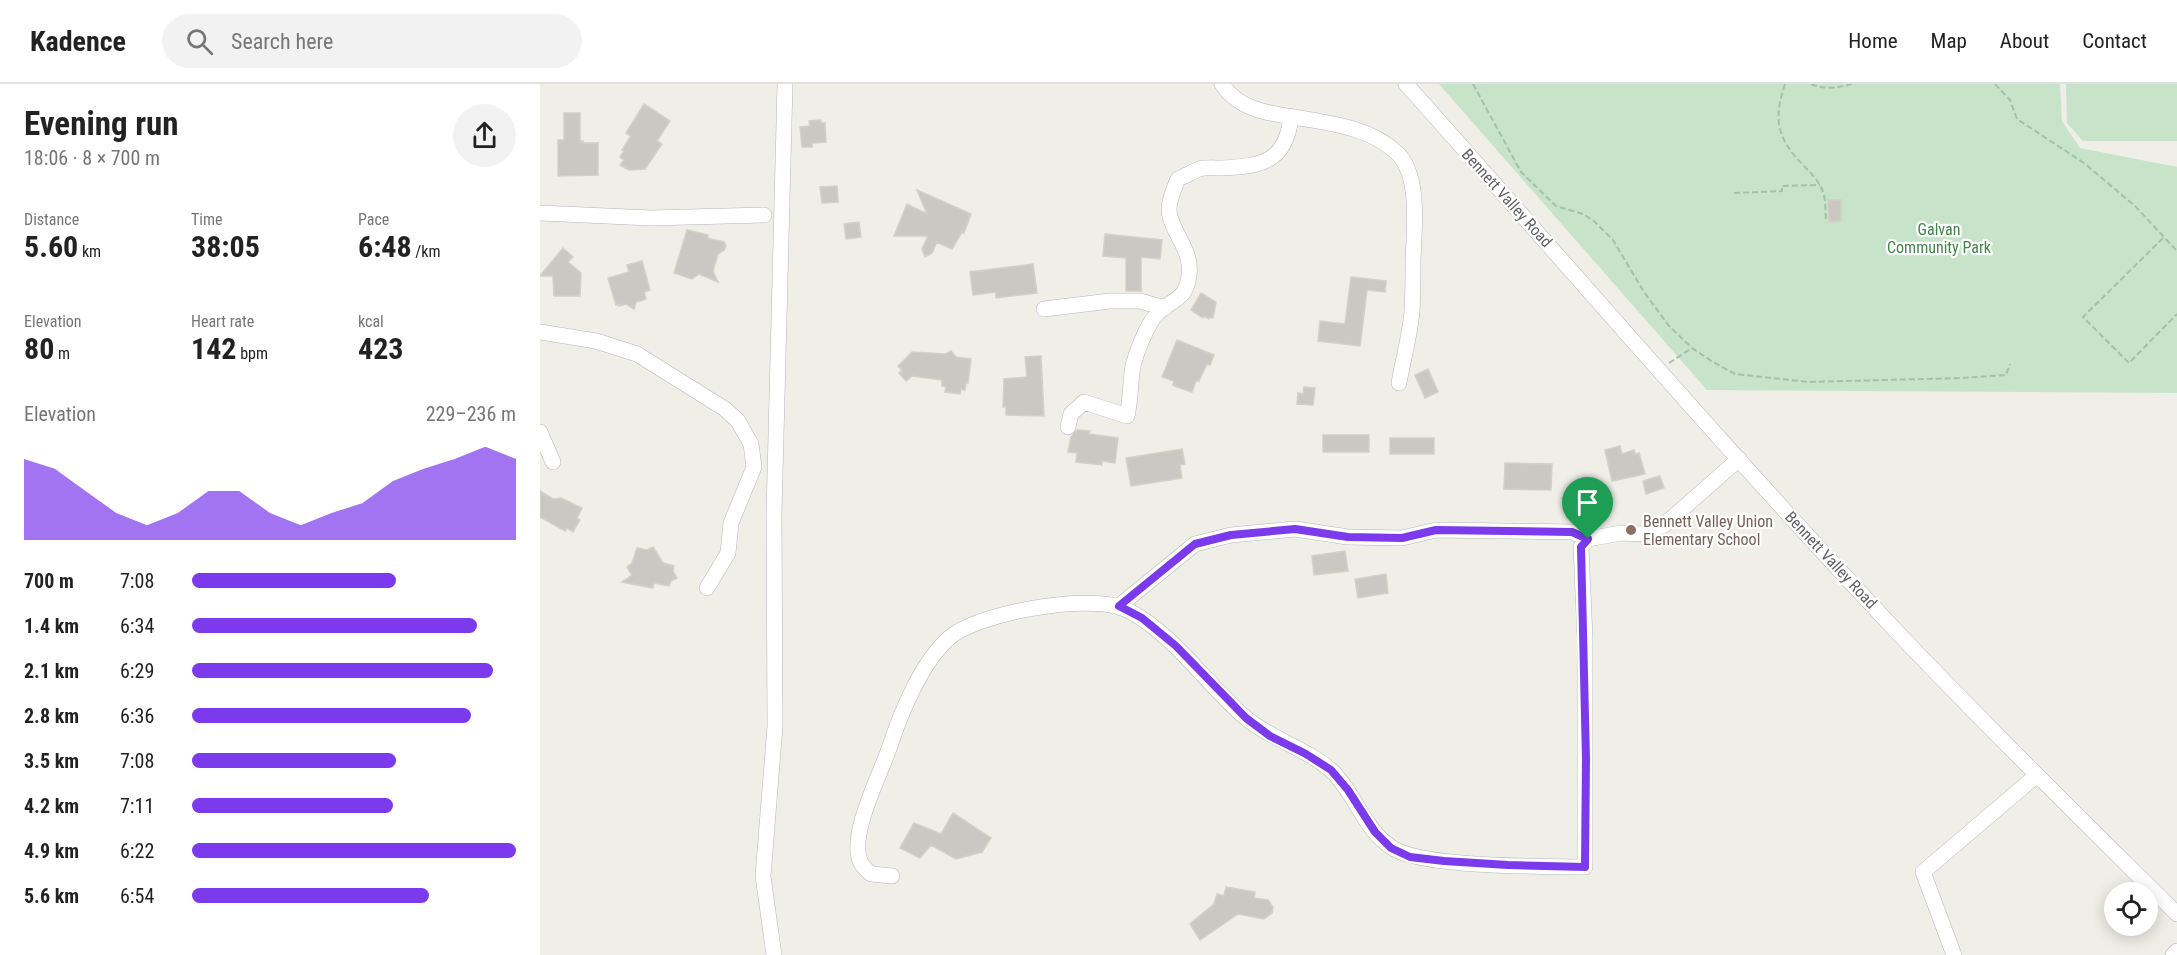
<!DOCTYPE html>
<html lang="en">
<head>
<meta charset="utf-8">
<style>
	:root { --surface:#fff; --page:#f2f2f2; --text:#222; --muted:#767676; --line:#e0e0e0; --accent:#7c3aed }
	body { margin:0; font-family:"Roboto Condensed",sans-serif; background:var(--page); color:var(--text); height:100vh; display:flex; flex-direction:column; font-size:22px; white-space:nowrap }
	* { box-sizing:border-box; margin:0 }
	p { font-size:20px; color:var(--muted) }
	.icon { flex:none; width:33px; height:33px; fill:none; stroke:currentColor; stroke-width:2; stroke-linecap:round; stroke-linejoin:round }
	.map { position:relative; flex:1; overflow:hidden }
	.drawer { display:flex; flex-direction:column; background:var(--surface); width:540px }
	.drawer>* { flex:none }
	.tools { position:absolute; left:1564px; top:798px; display:grid; gap:12px }
	.tools a { display:grid; place-items:center; width:54px; height:54px; border-radius:50%; background:var(--surface); box-shadow:0 3px 15px #0003; font-size:30px }
	.pin { position:absolute; display:grid; place-items:center; width:51px; height:51px; color:#fff; margin:-62px -26px; border-radius:50% 50% 50% 0; rotate:-45deg; box-shadow:0 0 6px #0007 }
	.pin .icon { rotate:45deg }
	.round { display:grid; place-items:center; flex:none; width:63px; height:63px; border-radius:32px; background:var(--page) }
	.summary { display:flex; align-items:center; justify-content:space-between; height:102px; padding:0 24px }
	h1 { font-size:33px; font-weight:700; line-height:45px }
	.figures { display:grid; grid-template-columns:repeat(3,1fr); gap:9px; height:102px; padding:6px 24px }
	.figures div { display:grid; align-content:center }
	.figures b { font-size:30px; font-weight:700 }
	.figures small { font-size:16px; font-weight:400 }
	.figures p { font-size:16px }
	.chart { height:168px; padding:12px 24px }
	.chart p { display:flex; justify-content:space-between }
	.chart svg { width:100%; height:108px; margin-top:6px; fill:var(--accent); opacity:.7 }
	ul { padding:0 24px; list-style:none; font-size:20px }
	li { display:grid; grid-template-columns:96px 72px 1fr; align-items:center; height:45px }
	li i { height:15px; border-radius:8px; background:var(--accent) }
	header { display:flex; align-items:center; gap:36px; box-sizing:border-box; height:84px; padding:0 30px; background:var(--surface); border-bottom:2px solid var(--line) }
	header strong { font-size:28px }
	nav { display:flex; gap:33px; margin-inline-start:auto; font-size:21px }
	.search { width:420px; height:54px; background:var(--page); display:flex; align-items:center; gap:15px; box-sizing:border-box; padding:0 21px; border-radius:33px; color:var(--muted); font-size:22px }
	main { display:flex; flex:1; min-height:0 }
	.map>svg:first-child { display:block }
	.green { fill:#c7e3c9 }
	.building { fill:#cbc8c4; stroke:#d3d0c6; stroke-width:1.5 }
	.lines { fill:none; stroke-linecap:round; stroke-linejoin:round }
	.minor-casing { stroke:#b4b6ba; stroke-width:16 }
	.path { stroke:#a0c2ac; stroke-width:2; stroke-dasharray:6 3; stroke-linecap:butt }
	.minor { stroke:#fff; stroke-width:15 }
	.route-casing { stroke:#fff; stroke-width:12 }
	.route { stroke:#7c3aed; stroke-width:8 }
	.education-dot { fill:#8d6e63; stroke:#fff; stroke-width:2 }
	.labels { text-anchor:middle; dominant-baseline:central; stroke-width:4.5; stroke-linejoin:round; paint-order:stroke }
	.street-label { font-size:16px; fill:#5f6166; stroke:#fff }
	.park-label { font-size:16px; fill:#418348; stroke:#fff }
	.education-label { font-size:16px; fill:#785e54; stroke:#fff; text-anchor:start }
</style>
</head>
<body>
<header>
<strong>Kadence</strong>
<div class="search"><svg class="icon" aria-label="search" viewBox="0 0 24 24"><circle cx="10" cy="10" r="6"/><path d="M15 15l6 6"/></svg>Search here</div>
<nav><a>Home</a><a>Map</a><a>About</a><a>Contact</a></nav>
</header>
<main>
<section class="drawer">
<div class="summary"><div><h1>Evening run</h1><p>18:06 · 8 × 700 m</p></div><a class="round"><svg class="icon" aria-label="share" viewBox="0 0 24 24"><path d="M12 15V3M7 8l5-5 5 5M5 13v7h14v-7"/></svg></a></div>
<div class="figures">
<div><p>Distance</p><b>5.60<small> km</small></b></div>
<div><p>Time</p><b>38:05</b></div>
<div><p>Pace</p><b>6:48<small> /km</small></b></div>
</div>
<div class="figures">
<div><p>Elevation</p><b>80<small> m</small></b></div>
<div><p>Heart rate</p><b>142<small> bpm</small></b></div>
<div><p>kcal</p><b>423</b></div>
</div>
<div class="chart"><p><span>Elevation</span>229–236 m</p>
<svg viewBox="0 0 160 44" preserveAspectRatio="none"><path d="M0 44V11L10 15L20 24L30 33L40 38L50 33L60 24L70 24L80 33L90 38L100 33L110 29L120 20L130 15L140 11L150 6L160 11V44z"/></svg>
</div>
<ul>
<li><b>700 m</b>7:08<i style="width:63%"></i></li>
<li><b>1.4 km</b>6:34<i style="width:88%"></i></li>
<li><b>2.1 km</b>6:29<i style="width:93%"></i></li>
<li><b>2.8 km</b>6:36<i style="width:86%"></i></li>
<li><b>3.5 km</b>7:08<i style="width:63%"></i></li>
<li><b>4.2 km</b>7:11<i style="width:62%"></i></li>
<li><b>4.9 km</b>6:22<i style="width:100%"></i></li>
<li><b>5.6 km</b>6:54<i style="width:73%"></i></li>
</ul>
</section>
<div class="map">
<svg width="1637" height="871" viewBox="0 0 1637 871">
	<rect width="100%" height="100%" fill="#efeee7"/>
	<path class="green" d="M899 0H1520L1522 37 1540 64 1637 83V309L1167 306Z
		M1526 0H1637V57H1543L1527 39Z"/>
	<path class="building" d="M104 20 130 37 117 57 122 60 105 85 89 86 80 81 84 76 80 73 84 67 82 66 91 52 86 49Z
		M24 29H40V57H43V59H58V91L18 92V56H24Z
		M281 36V39H285L286 58 272 59V63H262L260 43 270 42 269 37Z
		M297 102 298 118 282 119 280 103Z
		M377 106 431 130 424 149 422 148 412 165 397 158 392 169 385 173 382 165 388 152H354L367 120 387 130Z
		M1288 116H1301V137L1289 138Z
		M319 138 321 153 306 155 304 140Z
		M147 146 168 151 167 154 184 158 186 162 184 166 178 170 173 187 178 198 159 190 152 195 134 189Z
		M565 150 622 156 620 175 601 173V207H586V174L563 172Z
		M23 164 33 173 28 178 41 189 40 212H14L13 192H0Z
		M102 177 110 206 104 208 106 215 96 218 94 225 86 220 79 222V220L76 221 68 194 89 188 87 181Z
		M493 180 497 209 456 214V208L433 211 430 188Z
		M811 193 846 197 845 208 827 206 820 262 778 257 780 237 805 240Z
		M661 209 676 218 673 234 670 233 669 235 664 232 663 234 651 226Z
		M637 256 674 271 670 281 667 280 659 297H656L652 308 637 303 633 301 634 297 622 293Z
		M411 267 416 273 431 275 428 299 426 298 425 306 421 305 420 310 405 308 406 303 402 302V296L372 292 366 297 359 289 362 287 358 282 372 268 406 270Z
		M501 272 504 332 466 331V323H463L464 295 487 293 485 273Z
		M888 285 898 308 885 314 875 291Z
		M764 303 775 304 773 321 757 320 758 309 763 310Z
		M537 346 550 347 549 350 578 354 575 379 562 377V381L536 378 537 369 528 368 531 353Z
		M783 351H829V368H783Z
		M850 354H894V370H850Z
		M1080 362 1082 370 1094 366 1095 370 1099 369 1105 390 1072 397 1065 366Z
		M642 365 645 380 640 381 642 394 591 402 586 374Z
		M965 379 1012 380 1011 406 964 405Z
		M1120 392 1124 404 1106 410 1103 397Z
		M0 407 13 415 21 414 42 424 37 434 40 436 33 448 27 444 25 447 0 433Z
		M113 463 123 479 134 482 133 487 137 494 131 497 129 502 114 499 113 504 82 498 92 491 87 483 92 479 97 464 107 466Z
		M805 467 808 487 774 491 772 472Z
		M846 490 848 509 818 514 815 495Z
		M413 729 451 754 442 768 416 775 391 761 380 774 360 764 374 739 401 750Z
		M686 803 715 808 714 814 728 816 733 823 732 829 724 835 698 830 660 856 650 840 674 820 677 810 684 812Z"/>
	<g class="lines">
		<g class="minor-casing">
			<path id="minor" d="M682 0C698 25 726 29 754 33 788 39 829 43 856 68 881 90 874 146 873 177 873 194 873 211 872 227 870 251 863 276 859 299
				M866 0C1030 184 1191 372 1360 551 1450 646 1544 738 1637 830
				M0 129 111 134 224 131
				M504 225 570 217H600L625 224
				M0 248 56 257 97 270 185 325 198 337 211 360 214 383 191 439 188 469 167 504
				M528 343 531 330 544 318 587 332C591 315 590 298 593 282 596 269 607 241 616 231 629 215 646 219 649 191 653 166 630 147 629 126 629 115 634 105 638 95 645 92 652 88 659 85 666 83 675 84 682 84 722 82 746 78 751 33
				M0 348 13 378
				M579 522 655 460 691 451 755 445 808 453 862 454 896 446 1032 448 1048 455
				M352 792 331 790C328 787 323 783 321 779 307 752 342 688 351 659 362 626 382 578 409 554 437 529 543 511 579 523 586 525 595 530 601 534 642 561 670 604 707 635 733 656 768 665 793 688 815 710 824 745 851 763 880 784 1004 782 1045 783V554L1041 463 1048 455 1081 449 1103 450 1124 441 1199 375
				M234 871 223 792 235 642 234 430 245 0
				M1414 871 1383 788 1497 691
				M1633 871 1637 867"/>
		</g>
		<path class="path" d="M933 0 981 88 1016 122 1043 130 1054 137 1073 156 1104 208 1129 242 1152 264
			M1245 0C1233 36 1237 54 1263 81 1271 89 1279 97 1283 108 1286 116 1285 127 1286 136
			M1271 0C1286 6 1297 4 1312 0
			M1455 0 1470 16 1477 35 1544 79 1595 122 1637 167
			M1194 109 1242 107V102L1280 101
			M1623 154 1543 233 1589 279 1637 230
			M1129 279 1152 264 1173 278 1195 290 1269 298 1421 294 1466 291 1470 280"/>
		<use href="#minor" class="minor"/>
	</g>
	<g class="lines">
		<g class="route-casing">
			<path id="route" d="M755 445 808 453 862 454 896 446 1032 448 1048 455 1041 463 1046 675 1045 783 968 781 904 777 870 773 851 764 835 748 808 706 791 686 766 670 730 652 706 634 636 562 602 534 579 522 655 460 691 451Z"/>
		</g>
		<use href="#route" class="route"/>
	</g>
	<circle class="education-dot" cx="1091" cy="446" r="6"/>
	<g class="labels">
		<g class="street-label">
			<text transform="translate(967 114) rotate(48)">Bennett Valley Road</text>
			<text transform="translate(1291 476) rotate(47)">Bennett Valley Road</text>
		</g>
		<g class="park-label">
			<text x="1399" y="145">Galvan<tspan x="1399" dy="18">Community Park</tspan></text>
		</g>
		<g class="education-label">
			<text x="1103" y="437">Bennett Valley Union<tspan x="1103" dy="18">Elementary School</tspan></text>
		</g>
	</g>
</svg>
<div class="tools">
<a><svg class="icon" aria-label="locate" viewBox="0 0 24 24"><circle cx="12" cy="12" r="6"/><path d="M12 2v4M12 18v4M2 12h4M18 12h4"/></svg></a>
</div>
<div class="pin" style="left:1048px;top:455px;background:#1e9e55"><svg class="icon" aria-label="arrive" viewBox="0 0 24 24"><path d="M6 21V4h12l-3 4 3 4H6"/></svg></div>
</div>
</main>
</body>
</html>
